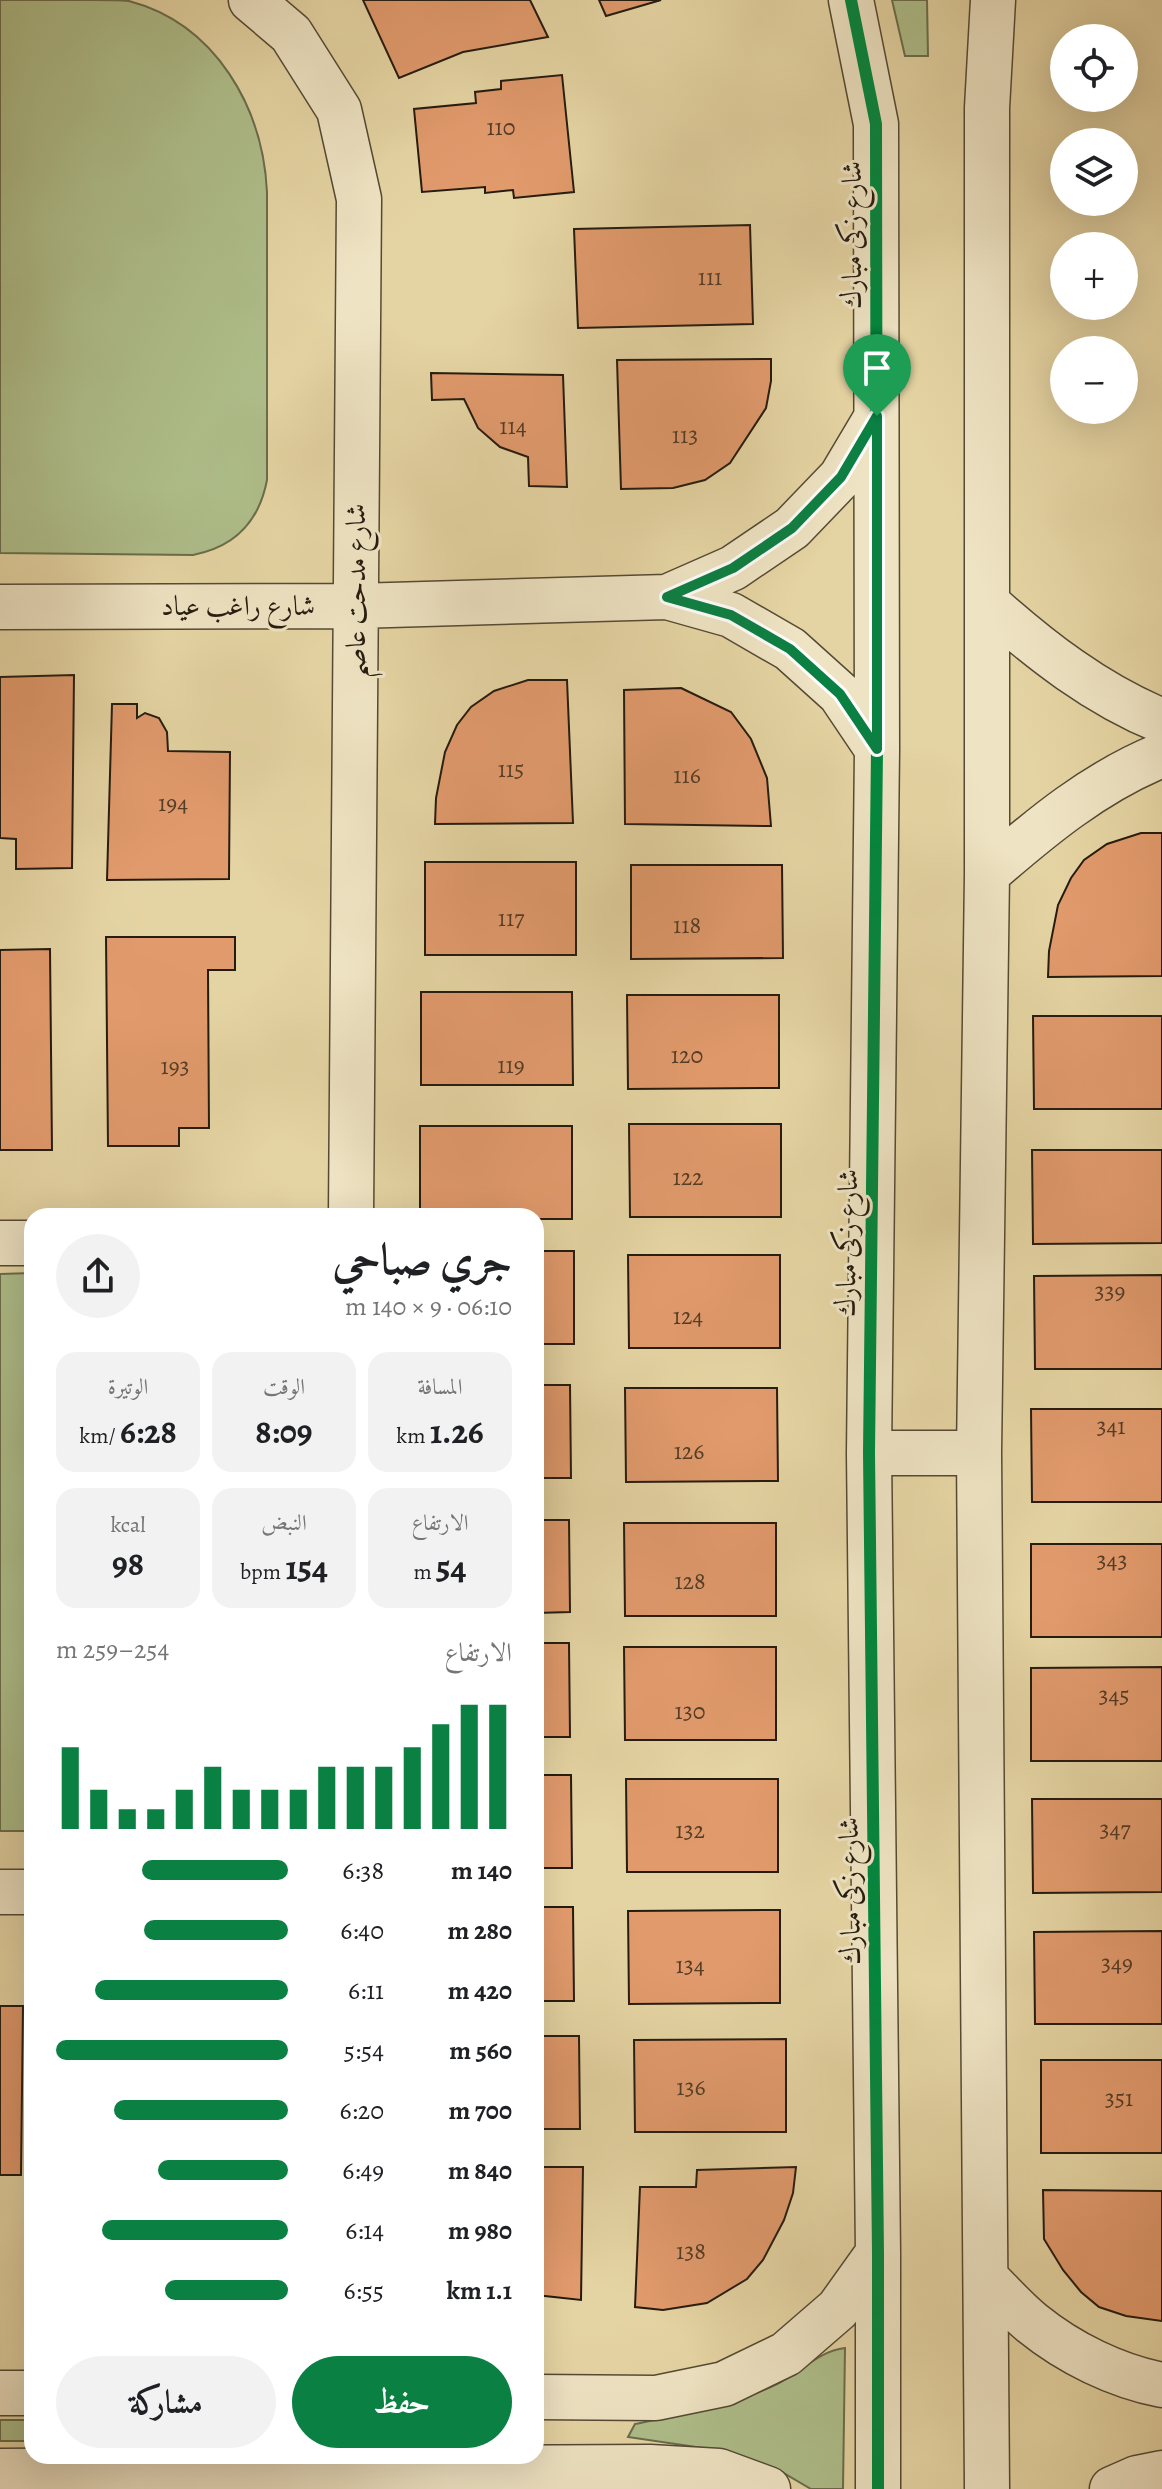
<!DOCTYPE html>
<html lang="ar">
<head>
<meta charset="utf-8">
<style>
	:root { --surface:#fff; --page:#f2f2f2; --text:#202124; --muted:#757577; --accent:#0b8043 }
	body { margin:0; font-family:Alegreya,Amiri,serif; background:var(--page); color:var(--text); direction:rtl; height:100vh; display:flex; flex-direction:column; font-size:30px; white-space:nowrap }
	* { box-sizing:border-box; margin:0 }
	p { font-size:26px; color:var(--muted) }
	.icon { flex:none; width:44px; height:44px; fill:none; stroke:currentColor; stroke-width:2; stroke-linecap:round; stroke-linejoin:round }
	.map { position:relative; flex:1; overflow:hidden; direction:ltr }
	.details { position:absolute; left:24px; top:1208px; width:520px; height:1256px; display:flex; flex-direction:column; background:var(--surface); border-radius:24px; box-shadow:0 8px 32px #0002; direction:rtl }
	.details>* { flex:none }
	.tools { position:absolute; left:1050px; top:24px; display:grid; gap:16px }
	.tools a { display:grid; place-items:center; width:88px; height:88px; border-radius:50%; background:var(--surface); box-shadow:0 8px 32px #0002; font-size:40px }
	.pin { position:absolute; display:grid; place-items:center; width:68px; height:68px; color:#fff; margin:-82px -34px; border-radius:50% 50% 50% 0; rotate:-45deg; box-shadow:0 0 8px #0007 }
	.pin .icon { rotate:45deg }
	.round { display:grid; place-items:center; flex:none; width:84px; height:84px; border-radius:42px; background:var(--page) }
	.overview { display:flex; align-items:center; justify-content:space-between; height:136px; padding:0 32px }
	h1 { font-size:44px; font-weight:700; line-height:60px }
	.metrics { display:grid; grid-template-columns:repeat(3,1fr); gap:12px; height:136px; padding:8px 32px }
	.metrics div { display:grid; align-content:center; border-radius:20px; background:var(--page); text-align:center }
	.metrics b { font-size:34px; font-weight:700 }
	.metrics small { font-size:22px; font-weight:400 }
	.metrics p { font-size:22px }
	.chart { height:224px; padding:16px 32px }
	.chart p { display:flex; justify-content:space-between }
	.chart svg { width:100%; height:144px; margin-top:8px; stroke:var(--accent); stroke-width:6 }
	.cta { display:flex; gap:16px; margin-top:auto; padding:16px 32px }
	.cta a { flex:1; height:92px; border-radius:48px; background:var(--accent); color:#fff; font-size:32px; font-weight:700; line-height:92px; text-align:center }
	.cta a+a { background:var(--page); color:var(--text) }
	ul { padding:0 32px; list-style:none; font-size:26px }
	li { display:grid; grid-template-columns:128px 96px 1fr; align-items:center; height:60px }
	li i { height:20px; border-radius:10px; background:var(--accent) }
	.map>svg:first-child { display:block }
	.green { fill:#aebe8a; stroke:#6a6d4d; stroke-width:2 }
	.building { fill:#e19a6c; stroke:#251c10; stroke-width:2 }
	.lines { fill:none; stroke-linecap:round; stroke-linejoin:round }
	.minor-casing { stroke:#554a35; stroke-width:47 }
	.minor { stroke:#eee3c3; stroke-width:44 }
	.cycleway-casing { stroke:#eee3c3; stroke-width:17 }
	.cycleway { stroke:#00873e; stroke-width:12 }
	.route-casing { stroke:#fff; stroke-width:16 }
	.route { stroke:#0b8043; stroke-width:10 }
	.labels { text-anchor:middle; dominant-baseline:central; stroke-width:6; stroke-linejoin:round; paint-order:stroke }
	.number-label { font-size:24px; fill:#543c27 }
	.street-label { font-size:28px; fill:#251c10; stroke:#eee3c3 }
</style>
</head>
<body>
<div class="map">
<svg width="1162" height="2489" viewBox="0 0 1162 2489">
	<rect width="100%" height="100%" fill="#e5d4a3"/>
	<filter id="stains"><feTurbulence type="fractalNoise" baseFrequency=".0025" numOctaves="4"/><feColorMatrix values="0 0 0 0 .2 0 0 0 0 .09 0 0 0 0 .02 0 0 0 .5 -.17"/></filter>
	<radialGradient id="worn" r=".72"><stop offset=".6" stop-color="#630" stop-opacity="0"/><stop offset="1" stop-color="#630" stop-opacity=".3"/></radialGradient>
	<path class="green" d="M0 0C31 0 62 0 92 0 104 0 118 0 129 1 216 24 263 108 267 192V480C259 522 235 547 193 555L0 553Z
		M892 0H927L928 56H905Z
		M32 1273V1831H0V1274Z
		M845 2348 843 2489H811L780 2471 730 2452 628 2437 635 2424C683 2414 735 2405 779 2383 802 2371 819 2351 845 2348Z
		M0 2420H32V2441H0Z"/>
	<path class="building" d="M363 0H530L548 37 463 52 399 78Z
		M599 0H661L606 16Z
		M562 75 574 192 514 198 513 190 485 193V187L422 192 414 109 476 103 475 92 501 89V81Z
		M750 225 753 324 578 328 574 229Z
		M771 359V381L766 408 730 463 705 480 673 488 621 489 617 360Z
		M431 373 563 375 567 487 529 486 528 457 500 447 478 428 464 399 432 400Z
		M74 675 72 868 16 869V839L0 838V677Z
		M528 680H567L573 823 435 824 436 798 445 752 457 725 471 707 494 691Z
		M681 688 731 712 751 739 767 778 771 826 625 824 624 690Z
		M112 704H137V718L145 713 159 718 167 732 168 751 230 752 229 879 107 880Z
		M1141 833H1162V976L1048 977 1049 951 1058 905 1071 878 1084 860 1107 844Z
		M425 862H576V955H425Z
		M631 865H782L783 958 631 959Z
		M106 937H235V970H208L209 1128H179V1146H108Z
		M50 949 52 1150H0V950Z
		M421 992H572L573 1085H421Z
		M627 995H779V1088L628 1089Z
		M1033 1016H1162V1109H1034Z
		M629 1124H781V1217H630Z
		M420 1126H572V1219H536V1216H420Z
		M1032 1150H1162V1243L1033 1244Z
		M536 1251H574V1344H536Z
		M628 1255H780V1348H629Z
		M1162 1275V1369H1035L1034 1276Z
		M536 1385H570L571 1478H536Z
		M625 1388H777L778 1481 626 1482Z
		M1031 1409H1162V1502H1032Z
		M536 1520H569L570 1612 536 1613Z
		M624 1523H776V1616H625Z
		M1031 1544H1162V1637H1031Z
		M536 1643H569L570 1737H536Z
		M624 1647H776V1740H625Z
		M1162 1667V1761H1031V1668Z
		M536 1775H571L572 1868H536Z
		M626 1779H778V1872H627Z
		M1032 1799H1162V1892L1033 1893Z
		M536 1907H573L574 2001H536Z
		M780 1910V2003L629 2004 628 1911Z
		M1162 1931V2024H1035L1034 1932Z
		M0 2006H23L21 2175H0Z
		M536 2036H579L580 2129H536Z
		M786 2039V2132H635L634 2040Z
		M1041 2060H1162V2153H1041Z
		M536 2167H583L581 2300 536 2295Z
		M796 2167 793 2193 784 2220 763 2260 747 2279 707 2303 663 2310 635 2307 640 2187H696L697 2170Z
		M1043 2190 1162 2191V2321L1126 2316 1099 2307 1081 2292 1063 2270 1044 2239Z"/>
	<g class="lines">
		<g class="minor-casing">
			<path id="minor" d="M251 0 291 34 339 110 359 199 351 1216
				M851 0 876 124 877 749 869 1453 878 2253V2489
				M667 597 733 568 792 528 841 477 876 418
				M987 603C1041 651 1096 694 1162 721
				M0 607 356 606 667 597 731 615 790 649 840 694 877 749
				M987 874C1041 827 1095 782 1162 755
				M0 1243H32
				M869 1453H979
				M0 1892H32
				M987 2279C1002 2294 1016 2310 1032 2323 1069 2353 1116 2376 1162 2385
				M0 2393H32
				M536 2397 656 2398 724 2384 786 2354 838 2309 878 2253
				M0 2471 650 2467 719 2471 768 2489
				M987 2489 979 1453 987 874V108L993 0
				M1112 2489 1137 2478 1162 2473"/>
		</g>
		<use href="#minor" class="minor"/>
		<g class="cycleway-casing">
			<path id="cycleway" d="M851 0 876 124 877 749 869 1453 878 2253V2489"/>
		</g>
		<use href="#cycleway" class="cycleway"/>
	</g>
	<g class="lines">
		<g class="route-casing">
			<path id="route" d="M877 416V749L840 694 790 649 731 615 667 597 733 568 792 528 841 477Z"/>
		</g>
		<use href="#route" class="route"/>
	</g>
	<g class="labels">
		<g class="number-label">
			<text x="501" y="127">110</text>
			<text x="710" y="277">111</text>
			<text x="513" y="426">114</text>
			<text x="685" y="435">113</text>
			<text x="511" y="769">115</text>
			<text x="687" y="775">116</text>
			<text x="173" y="803">194</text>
			<text x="511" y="918">117</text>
			<text x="687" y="925">118</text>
			<text x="687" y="1055">120</text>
			<text x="511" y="1065">119</text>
			<text x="175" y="1066">193</text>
			<text x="688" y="1177">122</text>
			<text x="1110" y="1291">339</text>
			<text x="688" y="1316">124</text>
			<text x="1111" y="1426">341</text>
			<text x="689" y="1451">126</text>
			<text x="1112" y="1560">343</text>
			<text x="690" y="1581">128</text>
			<text x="1114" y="1695">345</text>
			<text x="690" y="1711">130</text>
			<text x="1115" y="1829">347</text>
			<text x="690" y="1830">132</text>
			<text x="1117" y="1963">349</text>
			<text x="690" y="1965">134</text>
			<text x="691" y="2087">136</text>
			<text x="1119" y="2098">351</text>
			<text x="691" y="2251">138</text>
		</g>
		<g class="street-label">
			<text transform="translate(852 235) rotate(-90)">شارع زكى مبارك</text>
			<text transform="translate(356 591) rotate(-90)">شارع مدحت عاصم</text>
			<text x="238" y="606">شارع راغب عياد</text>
			<text transform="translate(847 1243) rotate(-89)">شارع زكى مبارك</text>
			<text transform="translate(850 1891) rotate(-91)">شارع زكى مبارك</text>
		</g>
	</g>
	<rect width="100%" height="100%" filter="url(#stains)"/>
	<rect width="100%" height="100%" fill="url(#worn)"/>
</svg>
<div class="tools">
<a><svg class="icon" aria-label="locate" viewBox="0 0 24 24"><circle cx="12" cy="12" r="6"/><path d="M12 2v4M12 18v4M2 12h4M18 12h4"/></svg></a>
<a><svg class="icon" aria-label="layers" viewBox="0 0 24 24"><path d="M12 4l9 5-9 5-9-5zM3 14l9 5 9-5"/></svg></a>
<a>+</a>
<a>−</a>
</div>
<div class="pin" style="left:877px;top:416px;background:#1e9e55"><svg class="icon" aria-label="arrive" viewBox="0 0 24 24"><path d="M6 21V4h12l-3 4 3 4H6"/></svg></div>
<section class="details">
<div class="overview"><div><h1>جري صباحي</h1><p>06:10 · 9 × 140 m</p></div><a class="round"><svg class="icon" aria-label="share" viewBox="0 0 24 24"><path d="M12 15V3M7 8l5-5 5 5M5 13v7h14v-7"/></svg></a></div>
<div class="metrics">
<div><p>المسافة</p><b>1.26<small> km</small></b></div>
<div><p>الوقت</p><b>8:09</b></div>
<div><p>الوتيرة</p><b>6:28<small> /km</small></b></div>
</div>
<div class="metrics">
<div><p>الارتفاع</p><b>54<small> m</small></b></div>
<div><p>النبض</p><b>154<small> bpm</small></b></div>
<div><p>kcal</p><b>98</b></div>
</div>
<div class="chart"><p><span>الارتفاع</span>254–259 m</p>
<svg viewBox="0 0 160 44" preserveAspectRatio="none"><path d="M5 44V19M15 44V32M25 44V38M35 44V38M45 44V32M55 44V25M65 44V32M75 44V32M85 44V32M95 44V25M105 44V25M115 44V25M125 44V19M135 44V12M145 44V6M155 44V6"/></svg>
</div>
<ul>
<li><b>140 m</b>6:38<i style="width:63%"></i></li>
<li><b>280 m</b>6:40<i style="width:62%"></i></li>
<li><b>420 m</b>6:11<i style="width:83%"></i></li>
<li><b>560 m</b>5:54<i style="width:100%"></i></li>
<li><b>700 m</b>6:20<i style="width:75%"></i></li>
<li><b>840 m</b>6:49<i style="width:56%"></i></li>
<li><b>980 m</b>6:14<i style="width:80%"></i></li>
<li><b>1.1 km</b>6:55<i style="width:53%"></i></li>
</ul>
<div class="cta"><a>حفظ</a><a>مشاركة</a></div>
</section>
</div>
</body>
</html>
